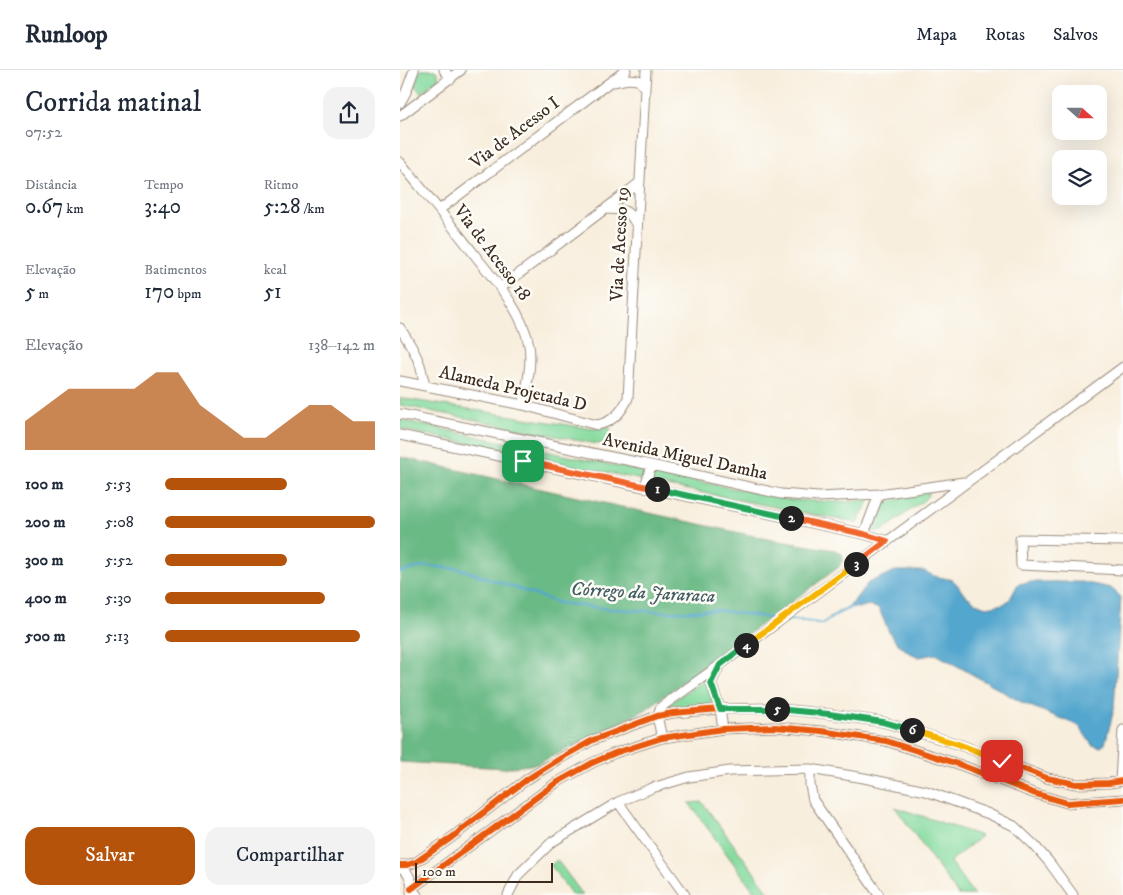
<!DOCTYPE html>
<html lang="pt">
<head>
<meta charset="utf-8">
<style>
	:root { --surface:#fff; --page:#f2f2f3; --text:#1f2937; --muted:#747a83; --line:#e0e1e3; --accent:#b45309 }
	body { margin:0; font-family:"IM FELL DW Pica",serif; background:var(--page); color:var(--text); height:100vh; display:flex; flex-direction:column; font-size:19px; white-space:nowrap }
	* { box-sizing:border-box; margin:0 }
	p { font-size:16px; color:var(--muted) }
	.icon { flex:none; width:28px; height:28px; fill:none; stroke:currentColor; stroke-width:2; stroke-linecap:round; stroke-linejoin:round }
	.map { position:relative; flex:1; overflow:hidden }
	.drawer { display:flex; flex-direction:column; background:var(--surface); width:400px }
	.drawer>* { flex:none }
	.needle { width:32px; rotate:111deg }
	.tools { position:absolute; left:652px; top:15px; display:grid; gap:10px }
	.tools a { display:grid; place-items:center; width:55px; height:55px; border-radius:10px; background:var(--surface); box-shadow:0 5px 20px #0002; font-size:25px }
	.scale { position:absolute; left:15px; bottom:12px; width:138px; box-sizing:border-box; padding-left:5px; border:2px solid #3b2a1e; border-top:0; font-size:14px; line-height:18px; white-space:nowrap; color:#3b2a1e; -webkit-text-stroke:4px #fdfcf7; paint-order:stroke }
	.pin { position:absolute; display:grid; place-items:center; width:42px; height:42px; color:#fff; margin:-21px; border-radius:10px; box-shadow:0 2px 8px #0006 }
	.km { position:absolute; width:25px; height:25px; margin:-12px; border-radius:50%; background:#222; color:#fff; font-size:14px; line-height:25px; text-align:center }
	.round { display:grid; place-items:center; flex:none; width:52px; height:52px; border-radius:15px; background:var(--page) }
	.headline { display:flex; align-items:center; justify-content:space-between; height:85px; padding:0 25px }
	h1 { font-size:28px; font-weight:600; line-height:38px }
	.metrics { display:grid; grid-template-columns:repeat(3,1fr); gap:8px; height:85px; padding:5px 25px }
	.metrics div { display:grid; align-content:center }
	.metrics b { font-size:21px; font-weight:600 }
	.metrics small { font-size:14px; font-weight:400 }
	.metrics p { font-size:14px }
	.chart { height:140px; padding:10px 25px }
	.chart p { display:flex; justify-content:space-between }
	.chart svg { width:100%; height:90px; margin-top:5px; fill:var(--accent); opacity:.7 }
	.primary-button { display:flex; gap:10px; margin-top:auto; padding:10px 25px }
	.primary-button a { flex:1; height:58px; border-radius:15px; background:var(--accent); color:#fff; font-size:20px; font-weight:600; line-height:58px; text-align:center }
	.primary-button a+a { background:var(--page); color:var(--text) }
	ul { padding:0 25px; list-style:none; font-size:16px }
	li { display:grid; grid-template-columns:80px 60px 1fr; align-items:center; height:38px }
	li i { height:12px; border-radius:6px; background:var(--accent) }
	header { display:flex; align-items:center; gap:30px; box-sizing:border-box; height:70px; padding:0 25px; background:var(--surface); border-bottom:1px solid var(--line) }
	header strong { font-size:24px }
	nav { display:flex; gap:28px; margin-inline-start:auto; font-size:18px }
	main { display:flex; flex:1; min-height:0 }
	.map>svg:first-child { display:block }
	.green { fill:#84da9e; stroke:#60825e }
	.forest { fill:#6bba85; stroke:#537252 }
	.water { fill:#52a6ce; stroke:#466876 }
	.lines { fill:none; stroke-linecap:round; stroke-linejoin:round }
	.stream { stroke:#52a6ce; stroke-width:2.5 }
	.minor-casing { stroke:#9a8c7e; stroke-width:11 }
	.minor { stroke:#fff; stroke-width:9 }
	.cycleway-casing { stroke:#fdfcf7; stroke-width:9 }
	.cycleway { stroke:#e8590c; stroke-width:6 }
	.split-1-casing { stroke:#fff; stroke-width:10 }
	.split-2-casing { stroke:#fff; stroke-width:10 }
	.split-3-casing { stroke:#fff; stroke-width:10 }
	.split-4-casing { stroke:#fff; stroke-width:10 }
	.split-5-casing { stroke:#fff; stroke-width:10 }
	.split-6-casing { stroke:#fff; stroke-width:10 }
	.split-7-casing { stroke:#fff; stroke-width:10 }
	.split-1 { stroke:#f0652b; stroke-width:6 }
	.split-2 { stroke:#22a559; stroke-width:6 }
	.split-3 { stroke:#f0652b; stroke-width:6 }
	.split-4 { stroke:#f5b400; stroke-width:6 }
	.split-5 { stroke:#22a559; stroke-width:6 }
	.split-6 { stroke:#22a559; stroke-width:6 }
	.split-7 { stroke:#f5b400; stroke-width:6 }
	.labels { text-anchor:middle; dominant-baseline:central; stroke-width:5; stroke-linejoin:round; paint-order:stroke }
	.street-label { font-size:18px; fill:#3b2a1e; stroke:#fdfcf7 }
	.water-label { font-size:19px; font-style:italic; fill:#445c64; stroke:#fdfcf7 }
</style>
</head>
<body>
<header>
<strong>Runloop</strong>
<nav><a>Mapa</a><a>Rotas</a><a>Salvos</a></nav>
</header>
<main>
<section class="drawer">
<div class="headline"><div><h1>Corrida matinal</h1><p>07:52</p></div><a class="round"><svg class="icon" aria-label="share" viewBox="0 0 24 24"><path d="M12 15V3M7 8l5-5 5 5M5 13v7h14v-7"/></svg></a></div>
<div class="metrics">
<div><p>Distância</p><b>0.67<small> km</small></b></div>
<div><p>Tempo</p><b>3:40</b></div>
<div><p>Ritmo</p><b>5:28<small> /km</small></b></div>
</div>
<div class="metrics">
<div><p>Elevação</p><b>5<small> m</small></b></div>
<div><p>Batimentos</p><b>170<small> bpm</small></b></div>
<div><p>kcal</p><b>51</b></div>
</div>
<div class="chart"><p><span>Elevação</span>138–142 m</p>
<svg viewBox="0 0 160 44" preserveAspectRatio="none"><path d="M0 44V30L10 22L20 14L30 14L40 14L50 14L60 6L70 6L80 22L90 30L100 38L110 38L120 30L130 22L140 22L150 30L160 30V44z"/></svg>
</div>
<ul>
<li><b>100 m</b>5:53<i style="width:58%"></i></li>
<li><b>200 m</b>5:08<i style="width:100%"></i></li>
<li><b>300 m</b>5:52<i style="width:58%"></i></li>
<li><b>400 m</b>5:30<i style="width:76%"></i></li>
<li><b>500 m</b>5:13<i style="width:93%"></i></li>
</ul>
<div class="primary-button"><a>Salvar</a><a>Compartilhar</a></div>
</section>
<div class="map">
<svg width="723" height="825" viewBox="0 0 723 825">
	<rect width="100%" height="100%" fill="#fdfcf7"/>
	<filter id="ink" filterUnits="userSpaceOnUse"><feTurbulence type="fractalNoise" baseFrequency=".02" numOctaves="2"/><feDisplacementMap in="SourceGraphic" scale="10" xChannelSelector="R" yChannelSelector="G"/><feConvolveMatrix kernelMatrix="1 2 1 2 8 2 1 2 1" color-interpolation-filters="sRGB"/></filter>
	<filter id="wash" filterUnits="userSpaceOnUse"><feTurbulence type="fractalNoise" baseFrequency=".0096" numOctaves="4" result="noise"/><feDisplacementMap in="SourceGraphic" scale="20" xChannelSelector="R" yChannelSelector="G"/><feGaussianBlur stdDeviation="1.12" result="paint"/><feColorMatrix in="noise" values="0 0 0 0 0 0 0 0 0 0 0 0 0 0 0 0 0 1.4 0 .05"/><feComposite in="paint" operator="in"/></filter>
	<g filter="url(#wash)">
		<rect width="100%" height="100%" fill="#f8eedd"/>
		<path class="green" d="M20 0H35C38 3 39 5 38 9L21 23 15 16Z
			M0 328 193 359 210 357V372L199 374 191 373 0 335Z
			M0 350 244 402 242 410 0 359Z
			M251 402 392 430 439 432 470 430 461 445 459 452 456 453 248 412Z
			M528 421V425L524 430 485 459 481 461H473L469 457 477 440 485 433Z
			M308 610 313 631 310 634 306 636 265 640 266 636 302 611Z
			M302 732 371 825H357L289 733Z
			M495 737 581 766 550 792 574 825H558Z
			M157 790 183 825H172L151 795Z"/>
		<path class="forest" d="M0 387 208 434 372 470 435 480 442 484 443 488 439 497 245 640 137 694 105 698 0 692Z"/>
		<path class="water" d="M495 501H524L534 506 553 510 557 514 563 523 576 533 586 537 604 534 610 529 618 514 630 512H682L711 518 721 527 714 639 705 674 701 677 692 675 679 656 623 633 536 584 519 587 508 582 496 572 489 562 479 539 469 535 458 538 449 537 468 513Z"/>
		<g class="lines">
			<path class="stream" d="M0 502 26 496 61 499 159 533 210 539 268 542 316 540 371 548
				M386 550H396L422 554 438 543 451 537"/>
		</g>
	</g>
	<g filter="url(#ink)">
		<g class="lines">
			<g class="minor-casing">
				<path id="minor" d="M44 0 51 9
					M213 12 228 9 238 10 244 17
					M0 33 6 22 14 0
					M0 46 61 0
					M0 92C25 123 50 153 74 184 95 211 122 240 129 275 132 294 127 316 123 335
					M205 139C224 140 228 138 237 156
					M39 140 226 0
					M100 218 205 139 239 113
					M0 258C8 270 15 281 20 295 22 301 23 309 25 315
					M0 311 123 335 197 355C213 352 222 342 228 328L246 0
					M0 344 251 395 381 424 418 427 479 424 564 412
					M0 365 464 464 487 471
					M245 417 251 395
					M464 464 479 424
					M723 471 620 469 621 495 723 500
					M319 597 311 613 320 639 323 659
					M262 668 257 646 261 637 320 595 723 297
					M410 699V715L413 730 479 825
					M720 711 723 660
					M218 732 285 825
					M0 795H7L16 792 51 768 126 710 161 688 193 670 212 663 257 646 273 643 320 639 372 638 429 644 483 652 558 674 647 708 676 714 709 713 723 711
					M0 797C9 802 13 811 11 822
					M17 825 11 819 156 713 192 693 215 683 262 668 323 659 375 657 421 661 486 671 558 694 633 723 667 733 723 729
					M108 825 118 805 152 772 218 732 252 718 289 707 330 701 410 699 464 708 526 721 589 744 614 756 634 775 649 792 673 825"/>
			</g>
			<use href="#minor" class="minor"/>
			<g class="cycleway-casing">
				<path id="cycleway" d="M0 795H7L16 792 51 768 126 710 161 688 193 670 212 663 257 646 273 643 320 639 372 638 429 644 483 652 558 674 647 708 676 714 709 713 723 711
					M11 819 156 713 192 693 215 683 262 668 323 659 375 657 421 661 486 671 558 694 633 723 667 733 723 729"/>
			</g>
			<use href="#cycleway" class="cycleway"/>
		</g>
	</g>
	<g class="lines" filter="url(#ink)">
		<g class="split-1-casing">
			<path id="split-1" d="M123 391 257 419"/>
		</g>
		<g class="split-2-casing">
			<path id="split-2" d="M257 419 391 448"/>
		</g>
		<g class="split-3-casing">
			<path id="split-3" d="M391 448 464 464 487 471 456 494"/>
		</g>
		<g class="split-4-casing">
			<path id="split-4" d="M346 575 456 494"/>
		</g>
		<g class="split-5-casing">
			<path id="split-5" d="M346 575 320 595 311 613 320 639H377"/>
		</g>
		<g class="split-6-casing">
			<path id="split-6" d="M377 639 429 644 483 652 512 660"/>
		</g>
		<g class="split-7-casing">
			<path id="split-7" d="M512 660 558 674 602 691"/>
		</g>
		<use href="#split-1" class="split-1"/>
		<use href="#split-2" class="split-2"/>
		<use href="#split-3" class="split-3"/>
		<use href="#split-4" class="split-4"/>
		<use href="#split-5" class="split-5"/>
		<use href="#split-6" class="split-6"/>
		<use href="#split-7" class="split-7"/>
	</g>
	<g class="labels">
		<g class="street-label">
			<text transform="translate(115 63) rotate(-37)">Via de Acesso I</text>
			<text transform="translate(220 174) rotate(-87)">Via de Acesso 19</text>
			<text transform="translate(92 183) rotate(53)">Via de Acesso 18</text>
			<text transform="translate(113 319) rotate(13)">Alameda Projetada D</text>
			<text transform="translate(285 387) rotate(12)">Avenida Miguel Damha</text>
		</g>
		<g class="water-label">
			<text transform="translate(243 523) rotate(3)">Córrego da Jararaca</text>
		</g>
	</g>
</svg>
<div class="tools">
<a><svg class="needle" viewBox="-14 -14 28 28"><path d="M0-13l5 13h-10z" fill="#e53935"/><path d="M0 13l5-13h-10z" fill="#747a83"/></svg></a>
<a><svg class="icon" aria-label="layers" viewBox="0 0 24 24"><path d="M12 4l9 5-9 5-9-5zM3 14l9 5 9-5"/></svg></a>
</div>
<div class="scale">100 m</div>
<div class="pin" style="left:123px;top:391px;background:#1e9e55"><svg class="icon" aria-label="arrive" viewBox="0 0 24 24"><path d="M6 21V4h12l-3 4 3 4H6"/></svg></div>
<div class="pin" style="left:602px;top:691px;background:#d93025"><svg class="icon" aria-label="check" viewBox="0 0 24 24"><path d="M5 12l5 5 9-10"/></svg></div>
<b class="km" style="left:257px;top:419px">1</b>
<b class="km" style="left:391px;top:448px">2</b>
<b class="km" style="left:456px;top:494px">3</b>
<b class="km" style="left:346px;top:575px">4</b>
<b class="km" style="left:377px;top:639px">5</b>
<b class="km" style="left:512px;top:660px">6</b>
</div>
</main>
</body>
</html>
